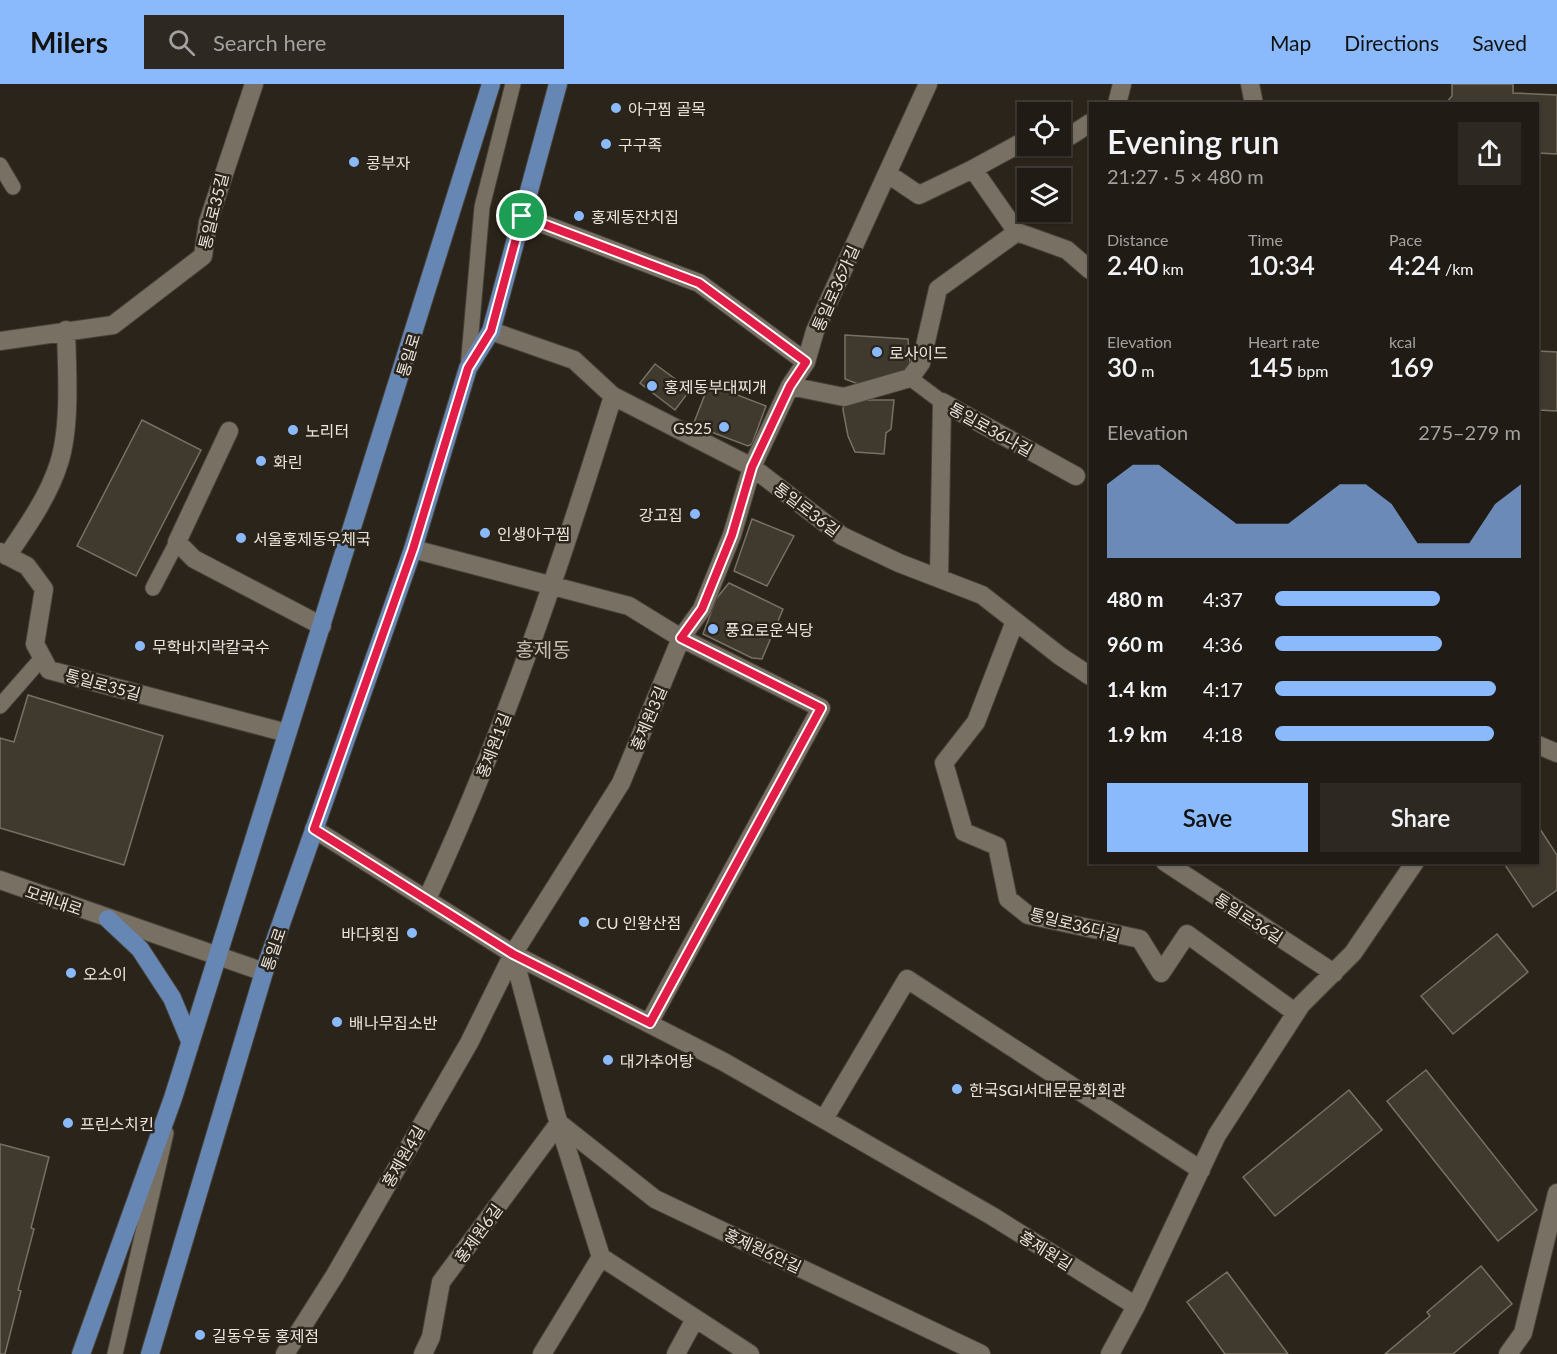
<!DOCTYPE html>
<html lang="en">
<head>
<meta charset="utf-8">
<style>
	:root { --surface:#201b14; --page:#2d2822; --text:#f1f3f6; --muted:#a2a1a0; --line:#3d3934; --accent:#8bbafc }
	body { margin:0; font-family:Lato,"Noto Sans KR",sans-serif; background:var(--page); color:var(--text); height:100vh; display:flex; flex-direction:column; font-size:22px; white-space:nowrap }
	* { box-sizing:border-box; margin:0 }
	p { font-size:20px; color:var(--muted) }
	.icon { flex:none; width:33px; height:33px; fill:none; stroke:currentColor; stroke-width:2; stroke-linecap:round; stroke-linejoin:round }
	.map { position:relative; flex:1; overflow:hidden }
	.sheet { position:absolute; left:1089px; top:18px; width:450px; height:762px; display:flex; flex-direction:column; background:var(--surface); border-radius:0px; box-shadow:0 2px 4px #0004,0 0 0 2px var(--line) }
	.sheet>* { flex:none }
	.tools { position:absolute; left:1017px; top:18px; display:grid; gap:12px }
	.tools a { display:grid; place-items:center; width:54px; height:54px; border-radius:0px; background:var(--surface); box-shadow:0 2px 4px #0004,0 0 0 2px var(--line); font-size:30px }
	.pin { position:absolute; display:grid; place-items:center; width:51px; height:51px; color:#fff; margin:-26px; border:3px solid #fff; border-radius:50%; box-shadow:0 2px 6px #0007 }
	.round { display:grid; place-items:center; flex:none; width:63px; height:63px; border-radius:0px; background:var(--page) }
	.overview { display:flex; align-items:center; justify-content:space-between; height:102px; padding:0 18px }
	h1 { font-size:33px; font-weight:600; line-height:45px }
	.stats { display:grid; grid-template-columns:repeat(3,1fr); gap:9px; height:102px; padding:6px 18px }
	.stats div { display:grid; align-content:center }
	.stats b { font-size:26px; font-weight:600 }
	.stats small { font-size:16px; font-weight:400 }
	.stats p { font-size:16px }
	.chart { height:168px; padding:12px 18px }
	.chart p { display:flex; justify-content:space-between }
	.chart svg { width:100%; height:108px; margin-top:6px; fill:var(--accent); opacity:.7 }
	.primary-button { display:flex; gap:12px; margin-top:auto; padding:12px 18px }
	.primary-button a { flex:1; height:69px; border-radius:0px; background:var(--accent); color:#111; font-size:24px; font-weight:600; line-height:69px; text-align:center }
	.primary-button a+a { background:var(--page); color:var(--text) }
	ul { padding:0 18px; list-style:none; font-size:20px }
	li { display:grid; grid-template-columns:96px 72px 1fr; align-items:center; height:45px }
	li i { height:15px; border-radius:8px; background:var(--accent) }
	header { display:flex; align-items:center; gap:36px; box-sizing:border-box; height:84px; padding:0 30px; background:var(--accent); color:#111 }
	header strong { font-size:28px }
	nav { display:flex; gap:33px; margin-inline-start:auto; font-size:21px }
	.search { width:420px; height:54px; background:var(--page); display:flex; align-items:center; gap:15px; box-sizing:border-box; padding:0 21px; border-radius:0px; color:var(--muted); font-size:22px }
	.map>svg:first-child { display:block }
	.building { fill:#40392e; stroke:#787063; stroke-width:1.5 }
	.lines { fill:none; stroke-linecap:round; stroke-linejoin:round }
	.service-casing { stroke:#474139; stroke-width:17 }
	.minor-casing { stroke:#474139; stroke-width:20 }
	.secondary-casing { stroke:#474139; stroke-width:20 }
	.primary-casing { stroke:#474139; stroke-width:20 }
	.service { stroke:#797064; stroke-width:15 }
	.minor { stroke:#797064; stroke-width:18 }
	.secondary { stroke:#797064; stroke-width:18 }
	.primary { stroke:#6686b3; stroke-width:18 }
	.route-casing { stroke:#fff; stroke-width:12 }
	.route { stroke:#e11d48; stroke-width:8 }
	.poi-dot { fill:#8bbafc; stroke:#2b241a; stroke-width:2 }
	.labels { text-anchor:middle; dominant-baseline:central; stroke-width:5; stroke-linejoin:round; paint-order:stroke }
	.poi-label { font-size:16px; fill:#e9e4dd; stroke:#2b241a; text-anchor:start }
	.street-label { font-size:16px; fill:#e9e4dd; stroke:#2b241a }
	.quarter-label { font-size:20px; fill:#c7bdb0; stroke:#2b241a }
</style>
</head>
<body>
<header>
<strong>Milers</strong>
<div class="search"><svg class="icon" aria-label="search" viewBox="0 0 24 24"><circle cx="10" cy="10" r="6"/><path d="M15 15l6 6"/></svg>Search here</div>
<nav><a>Map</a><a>Directions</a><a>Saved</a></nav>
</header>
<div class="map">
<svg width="1557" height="1270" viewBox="0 0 1557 1270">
	<rect width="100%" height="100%" fill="#2b241a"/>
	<path class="building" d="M1452 0H1513V9L1557 11V70L1538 69V20H1445L1452 12Z
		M845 251 908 255 910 280 902 291 858 300 845 295Z
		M1538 267 1557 268V327L1538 326Z
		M655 280 690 306 675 326 640 299Z
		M709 300 766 322 752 360 748 362 693 341Z
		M856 316H894L891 345 886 349 884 370 855 368 848 352 843 326 844 319Z
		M142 336 201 366 136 492 77 462Z
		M752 435 794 452 767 502 734 487Z
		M729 499 783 525 762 575 752 574 703 550 716 515Z
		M28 611 163 652 124 781 0 744V654L14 658Z
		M1538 742 1557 771V806L1533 823 1503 778H1538Z
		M1497 850 1528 888 1453 950 1421 912Z
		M1426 986 1537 1126 1498 1157 1387 1017Z
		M1349 1006 1382 1046 1275 1132 1243 1093Z
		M0 1060 49 1073 31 1144 34 1145 18 1206 21 1207 5 1270H0Z
		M1481 1182 1512 1220 1453 1270H1385L1430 1232 1427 1228Z
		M1227 1188 1288 1270H1225L1187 1218Z"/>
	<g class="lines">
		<g class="service-casing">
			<path id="service" d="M0 81 13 103
				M468 284 482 123 513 0
				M910 294 942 318
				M153 504 177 458
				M0 622 42 574
				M115 1270 166 1049"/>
		</g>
		<g class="minor-casing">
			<path id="minor" d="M1250 0 1254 20
				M1117 20 1122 0
				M1060 50 1070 52 1090 39
				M973 85 1017 148
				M888 90 919 111 973 85 1028 55
				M522 132 699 199 806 278
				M491 247 574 276 613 312 752 383 842 452 899 479 982 511 1060 572 1090 592
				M0 257 113 241 203 172 208 138 254 0
				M790 302 844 313 910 294 921 279 938 205 1017 148 1067 166 1090 186
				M229 347 177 458 194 475 322 542
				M413 465 629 522 681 554 821 624 649 939
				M0 468 27 482 44 505 35 560 49 586 287 649
				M7 472C26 444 49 412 59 379 71 342 67 285 66 246
				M939 494 942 318 1076 392
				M1015 537 976 638 944 679 964 748 997 762 1008 815 1028 831 1140 855 1161 889 1187 850 1296 929
				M1538 661 1557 669
				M314 745 513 870 724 978 992 1132 1136 1222
				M1165 778 1334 889
				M427 815C503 652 560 483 613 312
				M513 870 556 1030 601 1173 750 1270
				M824 1035 907 895 1201 1086
				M285 1270 335 1191 469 959 513 870 621 699 681 554 702 525 732 451 752 383 790 302 806 278 815 247 928 0
				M423 1270 431 1253 441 1198 559 1039 655 1115 981 1270
				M542 1270 601 1173
				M676 1270 695 1235
				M1110 1270 1136 1222 1217 1051 1301 921 1353 869 1415 778
				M1508 1270 1523 1249 1557 1109"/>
		</g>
		<g class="secondary-casing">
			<path id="secondary" d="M0 796 264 888"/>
		</g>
		<g class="primary-casing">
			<path id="primary" d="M108 835 140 865 172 914 190 957
				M81 1270 173 1014 491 0
				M150 1270 264 888 413 465 468 284 491 247 558 0"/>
		</g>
		<use href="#service" class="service"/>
		<use href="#minor" class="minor"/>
		<use href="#secondary" class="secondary"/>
		<use href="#primary" class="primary"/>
	</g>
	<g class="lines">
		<g class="route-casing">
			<path id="route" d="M522 132 699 199 806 278 790 302 752 383 732 451 702 525 681 554 821 624 650 939 513 870 314 745 413 465 468 284 491 247Z"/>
		</g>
		<use href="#route" class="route"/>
	</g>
	<g class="poi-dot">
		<circle cx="616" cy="24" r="6"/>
		<circle cx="606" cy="60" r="6"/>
		<circle cx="354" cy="78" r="6"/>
		<circle cx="579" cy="132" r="6"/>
		<circle cx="877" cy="268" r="6"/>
		<circle cx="652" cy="302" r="6"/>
		<circle cx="724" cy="343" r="6"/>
		<circle cx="293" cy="346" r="6"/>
		<circle cx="261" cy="377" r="6"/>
		<circle cx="695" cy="430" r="6"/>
		<circle cx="485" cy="449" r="6"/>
		<circle cx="241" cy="454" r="6"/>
		<circle cx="713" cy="545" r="6"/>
		<circle cx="140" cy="562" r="6"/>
		<circle cx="584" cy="838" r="6"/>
		<circle cx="412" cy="849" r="6"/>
		<circle cx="71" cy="889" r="6"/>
		<circle cx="337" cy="938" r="6"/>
		<circle cx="608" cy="976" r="6"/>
		<circle cx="957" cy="1005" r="6"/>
		<circle cx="68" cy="1039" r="6"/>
		<circle cx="200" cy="1251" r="6"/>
	</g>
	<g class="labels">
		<g class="poi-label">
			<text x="628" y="24">아구찜 골목</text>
			<text x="618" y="60">구구족</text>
			<text x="366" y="78">콩부자</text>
			<text x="591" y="132">홍제동잔치집</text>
			<text x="889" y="268">로사이드</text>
			<text x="664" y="302">홍제동부대찌개</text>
			<text x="712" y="343" text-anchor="end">GS25</text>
			<text x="305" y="346">노리터</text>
			<text x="273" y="377">화린</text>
			<text x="683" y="430" text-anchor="end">강고집</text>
			<text x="497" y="449">인생아구찜</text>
			<text x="253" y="454">서울홍제동우체국</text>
			<text x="725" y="545">풍요로운식당</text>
			<text x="152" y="562">무학바지락칼국수</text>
			<text x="596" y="838">CU 인왕산점</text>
			<text x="400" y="849" text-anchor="end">바다횟집</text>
			<text x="83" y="889">오소이</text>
			<text x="349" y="938">배나무집소반</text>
			<text x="620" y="976">대가추어탕</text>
			<text x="969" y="1005">한국SGI서대문문화회관</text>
			<text x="80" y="1039">프린스치킨</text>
			<text x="212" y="1251">길동우동 홍제점</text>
		</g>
		<g class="street-label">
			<text transform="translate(213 127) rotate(-76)">통일로35길</text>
			<text transform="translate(835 204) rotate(-66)">통일로36가길</text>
			<text transform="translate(408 271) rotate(-73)">통일로</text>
			<text transform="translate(991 345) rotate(29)">통일로36나길</text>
			<text transform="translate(807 425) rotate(37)">통일로36길</text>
			<text transform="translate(103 600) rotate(15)">통일로35길</text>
			<text transform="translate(648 634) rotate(-67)">홍제원3길</text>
			<text transform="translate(493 661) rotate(-69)">홍제원1길</text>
			<text transform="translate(54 816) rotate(19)">모래내로</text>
			<text transform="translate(1249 834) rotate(33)">통일로36길</text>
			<text transform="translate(1075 840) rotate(14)">통일로36다길</text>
			<text transform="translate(273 865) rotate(-71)">통일로</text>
			<text transform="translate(403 1072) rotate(-60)">홍제원4길</text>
			<text transform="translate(478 1149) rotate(-54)">홍제원6길</text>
			<text transform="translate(763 1166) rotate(25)">홍제원6안길</text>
			<text transform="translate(1046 1166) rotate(32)">홍제원길</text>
		</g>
		<g class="quarter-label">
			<text x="543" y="565">홍제동</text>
		</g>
	</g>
</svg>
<div class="tools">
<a><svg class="icon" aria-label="locate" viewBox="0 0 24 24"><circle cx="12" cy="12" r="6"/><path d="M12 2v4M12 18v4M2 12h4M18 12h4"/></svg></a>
<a><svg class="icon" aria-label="layers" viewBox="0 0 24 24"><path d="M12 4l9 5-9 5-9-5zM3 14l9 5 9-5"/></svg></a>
</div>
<div class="pin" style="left:522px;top:132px;background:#1e9e55"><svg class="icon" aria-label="arrive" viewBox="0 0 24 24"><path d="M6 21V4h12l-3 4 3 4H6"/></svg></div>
<section class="sheet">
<div class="overview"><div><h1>Evening run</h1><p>21:27 · 5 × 480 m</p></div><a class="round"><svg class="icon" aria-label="share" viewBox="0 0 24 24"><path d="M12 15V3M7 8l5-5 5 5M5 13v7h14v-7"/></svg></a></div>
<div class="stats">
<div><p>Distance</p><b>2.40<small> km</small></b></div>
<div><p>Time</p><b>10:34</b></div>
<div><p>Pace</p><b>4:24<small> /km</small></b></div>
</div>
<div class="stats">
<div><p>Elevation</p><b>30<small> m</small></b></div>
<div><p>Heart rate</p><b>145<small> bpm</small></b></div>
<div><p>kcal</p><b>169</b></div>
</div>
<div class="chart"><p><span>Elevation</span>275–279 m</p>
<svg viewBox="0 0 160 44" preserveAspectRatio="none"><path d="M0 44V14L10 6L20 6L30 14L40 22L50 30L60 30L70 30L80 22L90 14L100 14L110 22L120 38L130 38L140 38L150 22L160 14V44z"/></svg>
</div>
<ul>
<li><b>480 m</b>4:37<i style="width:67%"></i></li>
<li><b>960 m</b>4:36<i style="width:68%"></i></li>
<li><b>1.4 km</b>4:17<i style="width:90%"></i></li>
<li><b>1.9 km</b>4:18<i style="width:89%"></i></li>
</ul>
<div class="primary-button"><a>Save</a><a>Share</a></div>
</section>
</div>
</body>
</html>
